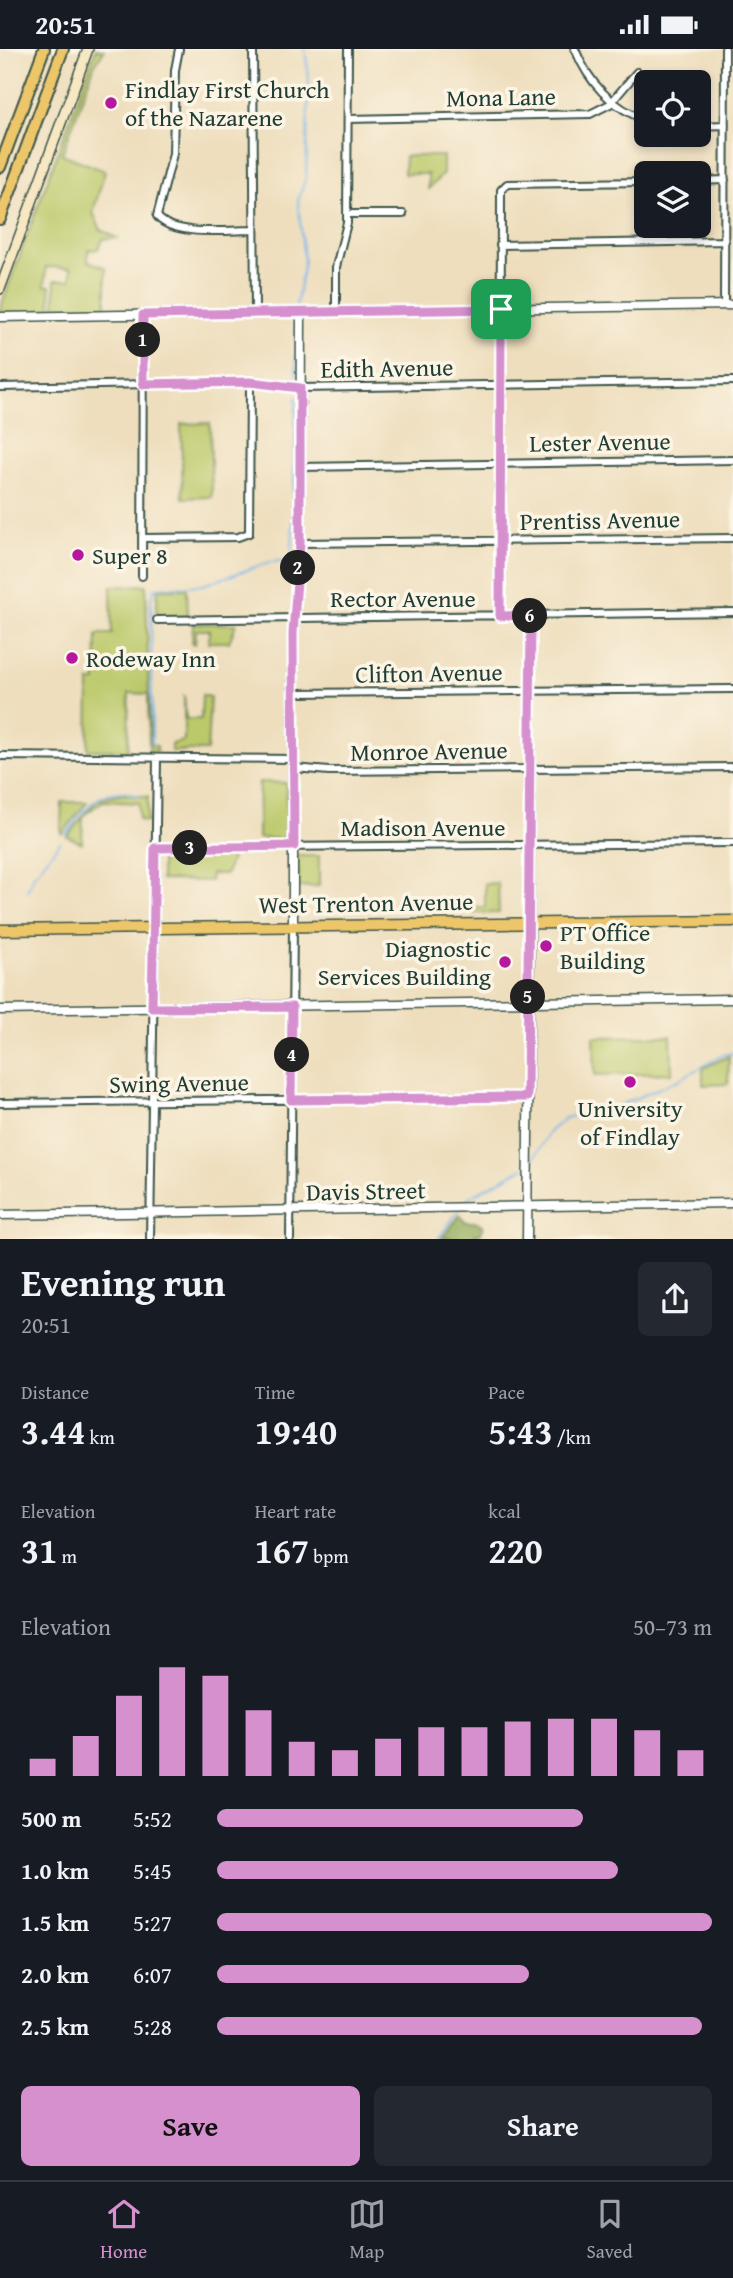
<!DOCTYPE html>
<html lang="en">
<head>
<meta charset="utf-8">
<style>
	:root { --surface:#171b24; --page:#242831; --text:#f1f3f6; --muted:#9ea1a6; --line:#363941; --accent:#d690ce }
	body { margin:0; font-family:"Gentium Book Plus",serif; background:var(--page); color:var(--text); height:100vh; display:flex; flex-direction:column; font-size:26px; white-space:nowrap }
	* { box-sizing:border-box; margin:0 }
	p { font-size:23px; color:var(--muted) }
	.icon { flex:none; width:38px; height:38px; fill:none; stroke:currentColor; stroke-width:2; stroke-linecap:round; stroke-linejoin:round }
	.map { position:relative; height:1190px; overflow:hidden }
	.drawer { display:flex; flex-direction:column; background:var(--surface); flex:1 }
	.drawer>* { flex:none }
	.buttons { position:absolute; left:634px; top:21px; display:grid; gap:14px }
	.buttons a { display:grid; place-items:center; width:77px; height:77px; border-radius:10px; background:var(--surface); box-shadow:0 4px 10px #0003; font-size:35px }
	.pin { position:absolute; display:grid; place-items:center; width:60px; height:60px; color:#fff; margin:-30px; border-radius:14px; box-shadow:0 4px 10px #0006 }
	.km { position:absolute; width:35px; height:35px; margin:-18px; border-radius:50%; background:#222; color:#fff; font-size:19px; line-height:35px; text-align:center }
	.round { display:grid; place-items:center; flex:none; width:74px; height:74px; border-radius:10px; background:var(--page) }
	.summary { display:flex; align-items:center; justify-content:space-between; height:119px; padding:0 21px }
	h1 { font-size:38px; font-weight:600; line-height:52px }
	.figures { display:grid; grid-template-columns:repeat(3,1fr); gap:10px; height:119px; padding:7px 21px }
	.figures div { display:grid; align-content:center }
	.figures b { font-size:35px; font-weight:600 }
	.figures small { font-size:19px; font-weight:400 }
	.figures p { font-size:19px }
	.chart { height:196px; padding:14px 21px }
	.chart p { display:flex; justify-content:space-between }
	.chart svg { width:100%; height:126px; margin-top:7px; stroke:var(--accent); stroke-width:6 }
	.button { display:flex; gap:14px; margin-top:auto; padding:14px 21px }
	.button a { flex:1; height:80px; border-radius:10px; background:var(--accent); color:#111; font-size:28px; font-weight:600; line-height:80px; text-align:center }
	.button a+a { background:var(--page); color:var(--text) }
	ul { padding:0 21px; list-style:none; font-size:23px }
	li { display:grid; grid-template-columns:112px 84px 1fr; align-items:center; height:52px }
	li i { height:18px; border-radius:9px; background:var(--accent) }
	.status { display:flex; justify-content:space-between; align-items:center; height:49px; padding:0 35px; background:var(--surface); direction:ltr }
	.status svg { height:19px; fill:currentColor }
	.tab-bar { display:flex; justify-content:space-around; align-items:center; height:98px; border-top:2px solid var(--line); background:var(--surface); font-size:19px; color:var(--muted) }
	.tab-bar a { display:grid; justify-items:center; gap:4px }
	.tab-bar .active { color:var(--accent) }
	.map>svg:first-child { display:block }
	.green { fill:#bcc96b; stroke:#6e8350; stroke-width:2 }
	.forest { fill:#95ad5f; stroke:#5a754a; stroke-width:2 }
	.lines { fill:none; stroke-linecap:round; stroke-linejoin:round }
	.stream { stroke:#75b4e8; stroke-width:2 }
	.minor-casing { stroke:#3e5549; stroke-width:10 }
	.tertiary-casing { stroke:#3e5549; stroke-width:11 }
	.secondary-casing { stroke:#3e5549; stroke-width:12 }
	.primary-casing { stroke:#3e5549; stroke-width:13 }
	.motorway-casing { stroke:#3e5549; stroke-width:14 }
	.minor { stroke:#fff; stroke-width:6 }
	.tertiary { stroke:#fff; stroke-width:8 }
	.secondary { stroke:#f7e8c3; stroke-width:9 }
	.primary { stroke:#ecc669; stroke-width:10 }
	.motorway { stroke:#ecc669; stroke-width:10 }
	.route-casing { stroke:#fff; stroke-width:14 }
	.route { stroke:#d690ce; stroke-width:9 }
	.poi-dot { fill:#b5179e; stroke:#fcf5e5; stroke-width:2.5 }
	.labels { text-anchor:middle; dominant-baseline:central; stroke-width:7; stroke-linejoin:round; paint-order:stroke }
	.poi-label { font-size:24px; fill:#1f3d34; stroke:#fcf5e5; text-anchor:start }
	.street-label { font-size:24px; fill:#1f3d34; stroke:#fcf5e5 }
</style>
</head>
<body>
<div class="status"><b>20:51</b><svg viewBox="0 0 49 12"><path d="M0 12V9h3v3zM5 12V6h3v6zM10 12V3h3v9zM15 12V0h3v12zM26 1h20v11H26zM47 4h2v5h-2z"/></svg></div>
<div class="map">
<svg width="733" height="1190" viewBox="0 0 733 1190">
	<rect width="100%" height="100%" fill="#fcf5e5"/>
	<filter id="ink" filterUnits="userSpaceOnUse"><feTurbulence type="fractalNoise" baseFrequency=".0143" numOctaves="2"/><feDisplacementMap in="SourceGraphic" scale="14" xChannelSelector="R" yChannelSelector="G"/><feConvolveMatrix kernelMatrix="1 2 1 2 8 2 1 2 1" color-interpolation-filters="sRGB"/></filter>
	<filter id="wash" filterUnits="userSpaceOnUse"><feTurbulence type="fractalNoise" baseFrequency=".00686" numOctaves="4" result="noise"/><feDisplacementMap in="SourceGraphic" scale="28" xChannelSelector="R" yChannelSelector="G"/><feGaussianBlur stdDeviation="1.57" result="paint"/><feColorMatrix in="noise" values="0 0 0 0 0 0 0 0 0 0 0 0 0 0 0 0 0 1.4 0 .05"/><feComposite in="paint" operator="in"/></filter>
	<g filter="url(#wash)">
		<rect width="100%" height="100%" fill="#eedebd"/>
		<path class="green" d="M96 0 104 1 94 17 62 105 105 122 93 164 101 181 117 189 103 190 98 200 88 201V212L106 219V262L55 263V231H71V219L46 218 45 237H50L51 263 3 264 0 260Z
			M405 107H443V125L428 140V125H404Z
			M210 374 212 448 183 449 181 375Z
			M146 536 150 696 157 697V702L149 701 148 645 129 644 128 701H88L89 633H96L97 585H112L111 537Z
			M158 540H187L188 568H156Z
			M193 575H236L229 593H209V581H196L195 595 192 594Z
			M184 646 186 670H201L202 646 210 648 207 702H171V695L184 692Z
			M259 733 286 734 287 786 284 790 258 789Z
			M123 745 148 748 147 773 139 771 138 754 103 752 83 767 82 794 67 787 97 751Z
			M62 753H87L62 785 61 783Z
			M161 804 232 805 226 825H211L210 832 161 831Z
			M296 807H319V837L299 838 296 835 299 825Z
			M498 834 499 864H472V859L485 858V835Z
			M671 987 672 1024 595 1026 594 988Z
			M729 1007 728 1035 703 1036V1019Z"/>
		<path class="forest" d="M460 1166 466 1173H477L483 1177 480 1185H475L474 1189H442Z"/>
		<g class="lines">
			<path class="stream" d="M296 258 304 212 298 152 306 128 309 30 305 0
				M296 332V271
				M152 694 151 550 155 539 203 536 270 513 288 511 292 506 296 348
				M66 785C85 759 104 732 140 748
				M27 843 34 826 60 793
				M532 1112 549 1083 565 1069 616 1058 678 1031 723 1006 733 1004
				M465 1154 469 1148 525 1118
				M438 1190 459 1161"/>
		</g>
	</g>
	<g filter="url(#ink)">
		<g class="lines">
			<g class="minor-casing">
				<path id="minor" d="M179 0 175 21 173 105 157 167C172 188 229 181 253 181
					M253 0 255 264
					M575 0C588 33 612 59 646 71
					M348 70 590 65 610 55 637 23
					M698 77 725 76
					M698 132 725 131
					M348 165H403
					M500 196 725 192
					M724 256 725 0
					M336 263V218L347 174 348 0
					M0 338 250 333 300 339 733 332
					M300 418 733 411
					M142 489 238 488 249 484 250 333
					M300 494 733 489
					M142 527 143 266
					M500 567 501 141 507 135 646 133
					M157 571 733 563
					M294 644 733 640
					M0 707 294 710
					M294 719 329 722 733 718
					M155 799 733 794
					M530 873 531 567
					M0 1054 527 1048
					M150 1190 157 709
					M290 1190 293 876"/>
			</g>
			<g class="tertiary-casing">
				<path id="tertiary" d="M0 268 733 256
					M293 876V584L300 497 301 264
					M0 961 733 950
					M0 1166 733 1154
					M527 1190 530 873"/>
			</g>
			<g class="secondary-casing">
				<path id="secondary" d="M0 240 88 0"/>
			</g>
			<g class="primary-casing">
				<path id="primary" d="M0 881 733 872"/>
			</g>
			<g class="motorway-casing">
				<path id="motorway" d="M0 118 44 0
					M0 170 63 0"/>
			</g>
			<use href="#minor" class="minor"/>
			<use href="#tertiary" class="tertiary"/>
			<use href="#secondary" class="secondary"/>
			<use href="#primary" class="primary"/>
			<use href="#motorway" class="motorway"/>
		</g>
	</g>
	<g class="lines" filter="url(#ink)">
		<g class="route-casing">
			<path id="route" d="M501 260 500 567 531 566 527 1048 291 1051 292 958 152 959 155 799 294 797 293 584 300 494V339L250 333 143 335V266Z"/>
		</g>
		<use href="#route" class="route"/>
	</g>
	<g class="poi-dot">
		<circle cx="111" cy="54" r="7"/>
		<circle cx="78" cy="506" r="7"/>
		<circle cx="72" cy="609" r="7"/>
		<circle cx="546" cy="897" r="7"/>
		<circle cx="505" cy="913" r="7"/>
		<circle cx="630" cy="1033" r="7"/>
	</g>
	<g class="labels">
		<g class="poi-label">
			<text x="125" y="40">Findlay First Church<tspan x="125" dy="28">of the Nazarene</tspan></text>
			<text x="92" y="506">Super 8</text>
			<text x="86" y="609">Rodeway Inn</text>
			<text x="560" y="883">PT Office<tspan x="560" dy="28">Building</tspan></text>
			<text x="491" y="899" text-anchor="end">Diagnostic<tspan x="491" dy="28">Services Building</tspan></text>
			<text x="630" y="1059" text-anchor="middle">University<tspan x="630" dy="28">of Findlay</tspan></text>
		</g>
		<g class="street-label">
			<text transform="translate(501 48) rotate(-1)">Mona Lane</text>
			<text transform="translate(387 319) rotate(-1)">Edith Avenue</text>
			<text transform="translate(600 393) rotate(-1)">Lester Avenue</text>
			<text transform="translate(600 471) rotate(-1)">Prentiss Avenue</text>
			<text x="403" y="549">Rector Avenue</text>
			<text transform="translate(429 624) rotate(-1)">Clifton Avenue</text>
			<text transform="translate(429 702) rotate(-1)">Monroe Avenue</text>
			<text x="423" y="778">Madison Avenue</text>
			<text transform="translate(366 854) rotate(-1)">West Trenton Avenue</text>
			<text transform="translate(179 1034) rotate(-1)">Swing Avenue</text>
			<text transform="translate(366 1142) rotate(-1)">Davis Street</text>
		</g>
	</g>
</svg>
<div class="buttons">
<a><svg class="icon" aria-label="locate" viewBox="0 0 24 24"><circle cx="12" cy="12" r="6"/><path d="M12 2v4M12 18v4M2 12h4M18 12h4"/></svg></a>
<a><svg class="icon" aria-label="layers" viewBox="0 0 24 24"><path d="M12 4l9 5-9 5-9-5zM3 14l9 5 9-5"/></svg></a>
</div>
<div class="pin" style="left:501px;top:260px;background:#1e9e55"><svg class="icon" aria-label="arrive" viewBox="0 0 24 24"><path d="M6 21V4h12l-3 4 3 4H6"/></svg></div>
<b class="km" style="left:143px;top:291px">1</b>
<b class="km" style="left:298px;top:519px">2</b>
<b class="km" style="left:190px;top:799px">3</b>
<b class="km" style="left:292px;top:1006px">4</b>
<b class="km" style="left:528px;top:948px">5</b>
<b class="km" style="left:530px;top:567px">6</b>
</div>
<section class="drawer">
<div class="summary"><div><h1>Evening run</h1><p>20:51</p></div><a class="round"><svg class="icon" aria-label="share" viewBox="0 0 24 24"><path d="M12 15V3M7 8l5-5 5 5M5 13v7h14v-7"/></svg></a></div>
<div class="figures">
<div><p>Distance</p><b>3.44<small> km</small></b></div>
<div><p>Time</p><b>19:40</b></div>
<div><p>Pace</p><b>5:43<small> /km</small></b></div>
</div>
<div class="figures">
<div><p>Elevation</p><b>31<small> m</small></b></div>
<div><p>Heart rate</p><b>167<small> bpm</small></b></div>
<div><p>kcal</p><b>220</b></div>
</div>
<div class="chart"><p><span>Elevation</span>50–73 m</p>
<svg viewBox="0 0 160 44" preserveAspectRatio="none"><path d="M5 44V38M15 44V30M25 44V16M35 44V6M45 44V9M55 44V21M65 44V32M75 44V35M85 44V31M95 44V27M105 44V27M115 44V25M125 44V24M135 44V24M145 44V28M155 44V35"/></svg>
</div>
<ul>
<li><b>500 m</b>5:52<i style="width:74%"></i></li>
<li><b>1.0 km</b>5:45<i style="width:81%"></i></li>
<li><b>1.5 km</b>5:27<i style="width:100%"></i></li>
<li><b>2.0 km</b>6:07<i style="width:63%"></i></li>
<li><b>2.5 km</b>5:28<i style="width:98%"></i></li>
</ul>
<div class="button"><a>Save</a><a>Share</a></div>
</section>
<nav class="tab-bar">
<a class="active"><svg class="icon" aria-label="home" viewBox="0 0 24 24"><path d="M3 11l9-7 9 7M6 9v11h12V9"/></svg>Home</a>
<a><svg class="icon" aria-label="map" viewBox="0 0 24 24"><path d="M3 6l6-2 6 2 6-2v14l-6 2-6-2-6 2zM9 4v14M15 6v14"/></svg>Map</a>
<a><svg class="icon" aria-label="saved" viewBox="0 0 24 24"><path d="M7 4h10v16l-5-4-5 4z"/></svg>Saved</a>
</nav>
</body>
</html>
